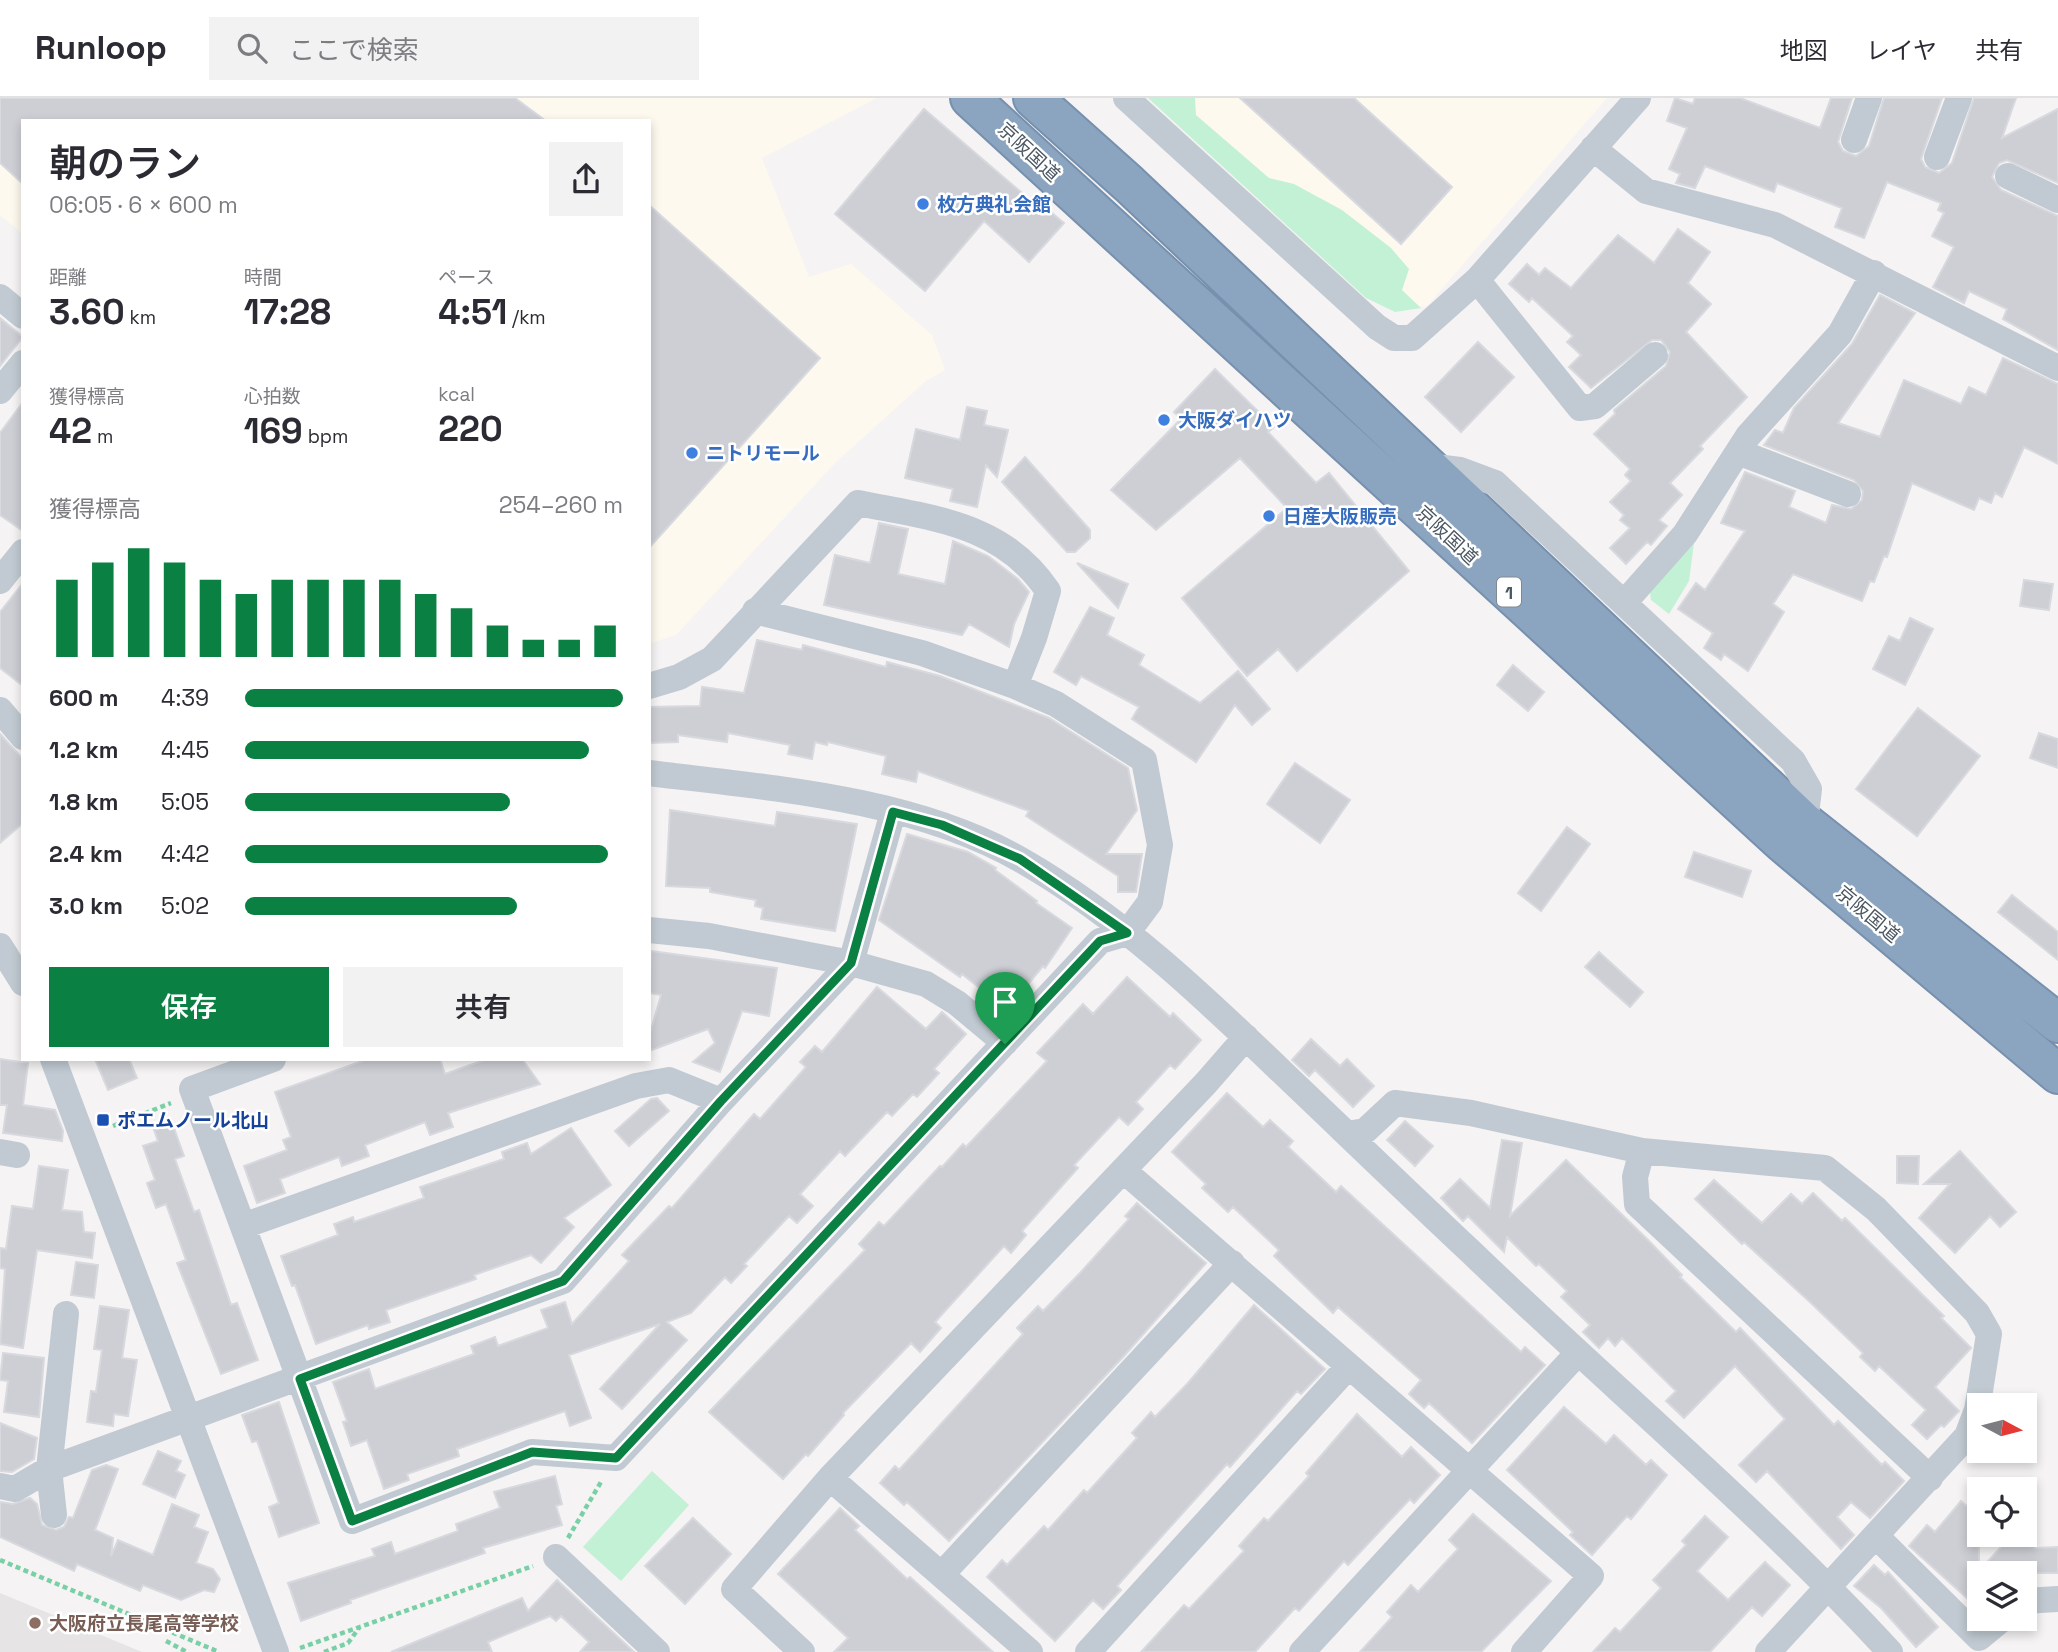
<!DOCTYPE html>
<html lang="ja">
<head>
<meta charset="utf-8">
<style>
	:root { --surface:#fff; --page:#f2f2f3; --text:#2b2b33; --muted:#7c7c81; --line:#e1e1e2; --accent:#0b8043 }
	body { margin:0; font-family:"Space Grotesk","Noto Sans JP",sans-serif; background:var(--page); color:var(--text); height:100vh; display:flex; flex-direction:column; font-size:26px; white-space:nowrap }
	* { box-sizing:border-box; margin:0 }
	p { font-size:23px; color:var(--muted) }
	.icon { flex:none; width:38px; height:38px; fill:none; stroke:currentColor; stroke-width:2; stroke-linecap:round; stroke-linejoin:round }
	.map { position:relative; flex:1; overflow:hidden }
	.side { position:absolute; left:21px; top:21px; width:630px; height:942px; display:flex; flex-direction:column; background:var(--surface); border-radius:0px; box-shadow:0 4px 10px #0003 }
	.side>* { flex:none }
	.needle { width:46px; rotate:97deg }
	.fabs { position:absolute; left:1967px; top:1295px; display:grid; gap:14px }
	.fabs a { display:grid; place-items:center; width:70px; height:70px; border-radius:0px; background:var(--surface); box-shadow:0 4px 10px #0003; font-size:35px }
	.pin { position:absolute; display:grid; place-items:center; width:60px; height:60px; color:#fff; margin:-72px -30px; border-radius:50% 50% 50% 0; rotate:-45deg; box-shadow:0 0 7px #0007 }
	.pin .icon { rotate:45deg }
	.round { display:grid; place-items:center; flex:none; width:74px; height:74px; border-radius:0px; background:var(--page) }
	.head { display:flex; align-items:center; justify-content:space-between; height:119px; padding:0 28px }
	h1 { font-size:38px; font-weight:600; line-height:52px }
	.stats { display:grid; grid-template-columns:repeat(3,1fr); gap:10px; height:119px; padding:7px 28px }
	.stats div { display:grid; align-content:center }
	.stats b { font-size:35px; font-weight:600 }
	.stats small { font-size:19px; font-weight:400 }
	.stats p { font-size:19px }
	.chart { height:196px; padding:14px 28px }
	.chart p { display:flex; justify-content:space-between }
	.chart svg { width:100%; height:126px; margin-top:7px; stroke:var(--accent); stroke-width:6 }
	.action { display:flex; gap:14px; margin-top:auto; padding:14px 28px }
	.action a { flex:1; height:80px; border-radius:0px; background:var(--accent); color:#fff; font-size:28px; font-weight:600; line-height:80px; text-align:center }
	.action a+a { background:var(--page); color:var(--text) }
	ul { padding:0 28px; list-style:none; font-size:23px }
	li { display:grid; grid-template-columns:112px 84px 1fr; align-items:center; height:52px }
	li i { height:18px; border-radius:9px; background:var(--accent) }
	header { display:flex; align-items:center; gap:42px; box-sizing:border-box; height:98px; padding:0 35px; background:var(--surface); border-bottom:2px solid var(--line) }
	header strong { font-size:33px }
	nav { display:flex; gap:38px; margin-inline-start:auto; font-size:24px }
	.search { width:490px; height:63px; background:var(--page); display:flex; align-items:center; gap:18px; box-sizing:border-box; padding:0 24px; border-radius:0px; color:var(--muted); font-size:26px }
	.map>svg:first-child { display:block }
	.commercial { fill:#fdf9ef }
	.education { fill:#e6e4e5 }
	.green { fill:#c3f1d5 }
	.building { fill:#cdcfd5; stroke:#d7d9de; stroke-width:2 }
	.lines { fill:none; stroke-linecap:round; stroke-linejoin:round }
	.highway-casing { stroke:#7690ad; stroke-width:42 }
	.path { stroke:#7ad0a6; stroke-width:4.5; stroke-dasharray:5 3.5; stroke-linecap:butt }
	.minor { stroke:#c1cad2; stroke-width:26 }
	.highway { stroke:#8ba5c1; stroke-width:38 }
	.route-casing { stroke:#fff; stroke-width:14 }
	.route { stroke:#0b8043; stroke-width:9 }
	.shop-dot { fill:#3f7fe0; stroke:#fff; stroke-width:2.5 }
	.transit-dot { fill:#1a4fb4; stroke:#fff; stroke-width:2.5 }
	.education-dot { fill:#8d6e63; stroke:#fff; stroke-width:2.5 }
	.labels { text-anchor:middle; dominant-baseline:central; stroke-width:5; stroke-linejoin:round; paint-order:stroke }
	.shield { fill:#fff; stroke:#808990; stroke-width:2 }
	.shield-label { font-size:18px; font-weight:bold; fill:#4a5661 }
	.street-label { font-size:19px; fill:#4a5661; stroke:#fff }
	.shop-label { font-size:19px; font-weight:bold; fill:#366cbe; stroke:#fff; text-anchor:start }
	.transit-label { font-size:19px; font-weight:bold; fill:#164399; stroke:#fff; text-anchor:start }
	.education-label { font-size:19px; font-weight:bold; fill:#785e54; stroke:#fff; text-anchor:start }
</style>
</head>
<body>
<header>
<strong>Runloop</strong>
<div class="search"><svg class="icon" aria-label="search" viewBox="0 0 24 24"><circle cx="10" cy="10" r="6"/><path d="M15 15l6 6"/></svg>ここで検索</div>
<nav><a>地図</a><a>レイヤ</a><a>共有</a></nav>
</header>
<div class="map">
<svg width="2058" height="1554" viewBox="0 0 2058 1554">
	<rect width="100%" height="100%" fill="#f5f3f3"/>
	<path class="commercial" d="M0 0H877L762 60 809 179 851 166 932 237 945 272 926 283 835 365 676 537 649 546V23H23V136L0 117Z
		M1148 0H1607L1427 208 1395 214 1366 200Z"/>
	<path class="education" d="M0 1495 142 1554H0Z"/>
	<path class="green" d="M1148 0H1195L1196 17 1269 80 1294 86 1342 112 1391 150 1409 171 1402 192 1421 210 1395 214 1366 200Z
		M1694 445 1689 483 1669 516 1651 502 1649 487Z
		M652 1373 689 1407 621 1483 583 1449Z"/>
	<path class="building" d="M0 0H515L546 23H23V86L0 65Z
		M1240 0H1354L1452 89 1401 146Z
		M1675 0 1693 6 1695 0H1740L1820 30 1831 0H1852L1838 44 1843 53 1856 58 1869 48 1884 0H1942L1921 61 1925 69 1939 75 1952 65 1974 0H2016L2002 40 2058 11V85L2007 62 1999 65 1992 79 2001 92 2058 118V252L2003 221 2007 211 1969 193 1964 205 1933 189 1954 149 1932 138 1944 115 1938 112 1941 105 1887 84 1864 140 1835 129 1842 110 1777 85 1774 94 1705 68 1695 90 1676 85 1680 76 1669 71 1687 30 1667 23Z
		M924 11 1035 106 1038 103 1064 125 1029 164 984 123 925 193 835 116Z
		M649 107 820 260 649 450Z
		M1678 131 1710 154 1688 185 1711 206 1686 234 1747 299 1700 348 1703 351 1670 385 1682 397 1659 422 1667 428 1651 447 1647 444 1626 466 1610 450 1630 430 1620 422 1624 417 1610 404 1631 383 1625 377 1630 371 1594 336 1615 316 1614 312 1666 268 1670 254 1661 242H1652L1591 290 1569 269 1581 257 1567 244 1573 238 1532 200 1529 204 1509 186 1527 166 1539 177 1545 170 1571 190 1618 137 1654 165Z
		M1880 197 1915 215 1838 325 1880 339 1904 282 1961 306 1969 289 1986 297 2003 260 2058 286V366L2024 349 2002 399 1995 395 1991 405 1979 400 1974 412 1912 385 1887 459 1884 458 1874 484 1870 483 1862 503 1793 476 1773 506 1784 514 1748 573 1724 556 1721 562 1704 550 1713 535 1678 511 1696 485 1705 492 1745 433 1721 425 1745 374 1795 393 1789 409 1826 425 1832 407 1851 411 1862 402 1863 393 1854 382 1764 347 1775 332 1783 335 1794 310 1852 246Z
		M0 220 23 239 0 268Z
		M1478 244 1514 279 1461 334 1425 299Z
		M1215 271 1274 329 1268 334 1316 385 1329 375 1409 473 1297 573 1278 551 1247 578 1182 500 1287 410 1240 360 1156 432 1111 392 1181 321 1174 314Z
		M23 304V433L0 417V335Z
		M967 309 987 313 984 327 1008 332 997 379 986 367 977 409 950 403 953 391 905 380 916 331 960 342Z
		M1025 359 1090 432V440L1075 454H1067L1002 384Z
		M879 425 908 431 898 476 945 486 953 443 988 458 1018 481 1029 494 1014 526 1009 549 969 526 962 537 824 507 835 457 870 465Z
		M1077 465 1128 486 1118 510Z
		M2024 482 2053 486 2049 512 2020 508Z
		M23 485V588L0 570V514Z
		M1090 509 1114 520 1107 537 1144 557 1139 567 1200 605 1238 573 1270 611 1252 627 1235 607 1196 664 1132 621 1139 609 1081 578 1076 587 1054 574Z
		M1910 520 1933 531 1905 587 1873 571 1889 538 1900 543Z
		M757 542 802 552 803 547 886 569 887 564 940 578 1049 620 1128 670 1137 712 1106 756H1142L1136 794H1118V778L1026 718 1029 713 918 673 916 684 882 676 886 658 828 644 827 647 815 644 812 661 788 656 790 647 728 635 727 644 678 637V644L649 645V609L700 608 702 589 744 595Z
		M1513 567 1544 594 1528 613 1497 587Z
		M1918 610 1980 658 1917 738 1856 691Z
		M2039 635 2058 641V670L2030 660Z
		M0 636 23 661V725L0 745Z
		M1295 665 1350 702 1320 745 1267 706Z
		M670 712 775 728 777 714 857 726 835 833 761 821 763 810 755 808 756 802 710 794V790L666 788Z
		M1567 729 1590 746 1541 813 1518 795Z
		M907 736 968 754 996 770 995 772 1037 803 1036 805 1072 830 1045 870 1043 868 1007 912 962 876 960 879 879 822Z
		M1694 754 1751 773 1742 799 1685 779Z
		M2012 797 2058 834V862L1998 814Z
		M651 853 777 870 769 918 742 913 720 974 693 964 715 945 708 931 649 953V939L661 897 649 895Z
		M1599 854 1643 894 1630 909 1585 869Z
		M1127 879 1170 919 1173 915 1201 942 1175 971 1170 967 1136 1004 1143 1011 1128 1027 1119 1019 1074 1067 1078 1070 1022 1133 1026 1137 1011 1155 1004 1148 935 1224 941 1230 920 1254 911 1245 843 1315 844 1317 808 1358 806 1356 783 1381 709 1314 865 1152 859 1146 879 1124 884 1128 940 1068 942 1069 963 1046 966 1049 1047 963 1037 955 1083 906 1093 916Z
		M877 889 926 931 942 914 966 936 934 971 939 975 917 999 913 996 892 1018 887 1014 845 1058 840 1053 800 1096 813 1108 797 1125 789 1118 744 1166 747 1168 731 1185 725 1179 691 1215 667 1224 687 1242 622 1311 600 1291 660 1226 569 1257 591 1320 570 1328 565 1313 457 1351 459 1358 407 1376 409 1382 384 1391 367 1342 351 1348 343 1324 347 1323 333 1284 369 1271 375 1291 474 1256 471 1248 495 1239 498 1248 548 1230 541 1212 565 1204 572 1226 629 1163 622 1157 669 1108 672 1110 754 1016 760 1021 806 969 800 964 815 948 822 954Z
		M1311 941 1340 968 1347 961 1374 988 1353 1009 1315 972 1309 978 1292 962Z
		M0 961 28 965 23 1007 55 1012 63 1033 62 1043 3 1035 7 1007H0Z
		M95 961H129L137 980 108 992Z
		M368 961H440L445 976 487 961H522L540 986 448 1015 453 1029 430 1037 425 1024 365 1047 369 1058 342 1068 339 1059 280 1081 285 1095 257 1105 244 1068 287 1052 283 1042 291 1039 275 994Z
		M1227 995 1263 1029 1270 1022 1293 1043 1288 1049 1336 1094 1341 1088 1521 1254 1525 1249 1545 1267 1472 1345 1429 1305 1424 1310 1409 1296 1421 1282 1338 1209 1333 1215 1274 1158 1279 1152 1233 1109 1228 1114 1202 1090 1206 1086 1172 1054Z
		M657 1000 669 1013 629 1048 615 1033 651 1001Z
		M171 1022 184 1058 175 1061 194 1114 199 1112 231 1207 237 1205 258 1262 221 1276 177 1165 186 1162 166 1106 156 1110 147 1085 155 1082 143 1048 158 1043 153 1029Z
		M1405 1023 1433 1048 1415 1068 1387 1042Z
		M571 1030 611 1087 564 1120 574 1129 541 1165 531 1157 474 1177 476 1181 386 1212 390 1224 369 1231 368 1227 316 1246 295 1187 292 1188 281 1158 338 1137 334 1126 353 1119 354 1124 424 1100 420 1089 504 1061 502 1054 527 1045 531 1056Z
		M1502 1042 1522 1045 1510 1118 1566 1062 1649 1143 1682 1177 1680 1179 1736 1234 1740 1230 1834 1327 1838 1323 1882 1367 1885 1364 1904 1383 1870 1420 1851 1404 1837 1419 1854 1437 1841 1451 1767 1373 1756 1384 1739 1367 1785 1321 1735 1268 1684 1320 1666 1303 1676 1293 1622 1240 1615 1248 1608 1240 1599 1250 1583 1234 1590 1227 1561 1199 1567 1193 1539 1166 1536 1168 1507 1139 1504 1154 1468 1118 1463 1123 1441 1100 1460 1081 1490 1110Z
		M1960 1053 2016 1114 2000 1129 1990 1118 1955 1155 1919 1120 1950 1086H1924Z
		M1897 1058H1919L1918 1086 1897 1085Z
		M39 1068 68 1072 62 1112 82 1114 84 1134 95 1135 92 1160 37 1152 23 1250 0 1246 5 1171 0 1170V1150L6 1151 12 1108 33 1111Z
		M1714 1082 1762 1125 1791 1096 1802 1106 1813 1095 1842 1123 1845 1120 1944 1218 1941 1220 1971 1250 1935 1289 1959 1313 1944 1329 1941 1327 1927 1341 1912 1327 1926 1312 1879 1268 1875 1273 1860 1259 1863 1255 1811 1205 1744 1144 1742 1146 1695 1101Z
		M1137 1105 1206 1165 1123 1259 949 1443 907 1404 904 1407 880 1385 895 1368 899 1372 1023 1236 1017 1230 1038 1208 1043 1213 1080 1175 1129 1121 1125 1118Z
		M76 1164 98 1167 94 1200 71 1197Z
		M1254 1207 1325 1271 1301 1296 1297 1293 1230 1369 1227 1366 1117 1488 1121 1492 1103 1511 1093 1502 1055 1543 987 1479 1002 1462 1007 1467 1044 1428 1048 1432 1084 1392 1087 1395 1137 1340 1132 1335 1151 1314 1155 1319 1188 1285Z
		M100 1208 129 1212 122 1260 137 1262 128 1318 114 1316 113 1328 87 1324 91 1293 96 1294 102 1252 94 1251Z
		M3 1255 44 1260 39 1319 4 1314 8 1283 0 1282Z
		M279 1304 319 1425 279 1439 269 1409 279 1405 257 1343 252 1344 242 1317Z
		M1564 1309 1606 1346 1614 1337 1646 1367 1651 1362 1667 1377 1631 1421 1627 1418 1592 1457 1570 1437 1573 1434 1507 1372Z
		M1357 1316 1402 1359 1411 1349 1440 1377 1414 1405 1410 1401 1348 1467 1344 1463 1299 1513 1295 1510 1255 1554H1141L1184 1507 1189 1511 1244 1453 1239 1448 1264 1420 1268 1423 1309 1378 1306 1375Z
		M0 1325 37 1340 34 1361 12 1374 0 1373Z
		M158 1353 181 1363 176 1373 185 1377 175 1400 143 1386Z
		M106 1367 118 1371 95 1432 113 1440 111 1458 118 1442 153 1457 172 1406 199 1417 194 1429 208 1434 196 1465 213 1471 220 1481 214 1494 204 1492 181 1502 143 1487 140 1493 77 1466 74 1473 0 1439V1404L13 1406 30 1400 37 1406 42 1427 56 1432 64 1429 69 1419 73 1420 92 1372Z
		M555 1378 562 1406 556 1408 562 1427 483 1450 485 1455 350 1502 351 1505 301 1523 288 1485 375 1458 372 1451 391 1444 395 1456 458 1433 456 1426 500 1410 494 1394Z
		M1961 1403 1979 1419V1473L2012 1437H2020L2036 1450 2058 1449V1475H1979V1511L1909 1448 1927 1427 1935 1434Z
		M840 1410 859 1428 855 1432 907 1481 910 1479 993 1554H834L848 1540 778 1476Z
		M1473 1416 1551 1483 1481 1554H1360L1392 1519 1387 1514 1411 1487 1418 1494 1458 1451 1449 1442Z
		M1705 1418 1728 1439 1697 1473 1728 1502 1765 1464 1790 1487 1762 1518 1752 1509 1710 1554H1593L1615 1530 1620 1534 1661 1490 1653 1482 1686 1447 1682 1443Z
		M693 1420 731 1456 685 1506 645 1468Z
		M1874 1467 1885 1477 1888 1474 1938 1529 1916 1549 1881 1510 1854 1488Z
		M557 1482 634 1554H580L589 1544 561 1518 556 1523 550 1518 488 1544 492 1554H391L522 1500 528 1513Z"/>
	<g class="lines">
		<g class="highway-casing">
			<path id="highway" d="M970 0 1783 745 2058 976
				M1033 0 1129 86 1805 725 2058 925"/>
		</g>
		<path class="path" d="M113 1028 171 1005
			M568 1440 601 1384
			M0 1462 219 1554
			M166 1543 187 1554
			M300 1550 533 1468
			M324 1554 348 1545 359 1530"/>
		<path class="minor" d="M1126 0 1377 229 1394 240H1412L1477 182 1638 0
			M1854 42 1869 0
			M1593 50 1646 93 1775 127 2058 270
			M1937 59 1959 0
			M2008 78 2058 102
			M1477 182 1580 310 1595 308 1655 257
			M0 199 23 218
			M0 293 23 265
			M1738 354 1848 396
			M1428 368 1460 372 1495 385 1793 663 1809 691 1805 725
			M0 483 23 454
			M1624 505 1685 436 1748 338 1840 236 1874 175
			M649 588 679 579 712 561 858 405C931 420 1003 425 1048 493L1034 540 1015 588
			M0 612 23 639
			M649 675C771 690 913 700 1021 762 1119 818 1202 897 1282 974 1345 1034 1407 1094 1470 1153 1609 1287 1759 1412 1890 1554
			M649 832 709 838 851 865 926 886 957 905 1005 945
			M0 848 23 885
			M53 961 276 1554
			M273 961 192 991 352 1423 532 1354 616 1360 1100 843 1127 835 1150 804 1160 747 1144 662 1056 606 1015 588 922 555 755 513
			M1347 1036 1365 1033 1395 1005 1471 1015 1642 1053 1825 1070 1876 1111 1977 1215 1989 1236 1977 1312 1967 1338 1768 1554
			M1642 1053 1635 1079 1637 1106 1930 1380
			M0 1054 17 1057
			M1123 1072 1591 1478 1524 1554
			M243 1128 636 988 669 982 721 1003
			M830 1380 1030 1554
			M0 1388 15 1391 49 1371 563 1183 721 1003 851 865 893 714
			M54 1417 49 1371 66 1216
			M1876 1438 1979 1540 2002 1521
			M556 1459 657 1554
			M942 1476 1232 1165
			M2025 1503 2058 1501
			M802 1554 734 1491 830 1380 1206 985 1246 939
			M1088 1554 1348 1269
			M1302 1554 1577 1256"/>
		<use href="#highway" class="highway"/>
	</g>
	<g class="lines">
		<g class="route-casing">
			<path id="route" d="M893 714 942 727 1020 761 1127 835 1100 843 616 1360 532 1354 352 1423 300 1281 563 1183 721 1003 851 865Z"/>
		</g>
		<use href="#route" class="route"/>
	</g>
	<g class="shop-dot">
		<circle cx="923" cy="106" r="7"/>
		<circle cx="1164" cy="322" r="7"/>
		<circle cx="692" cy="355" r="7"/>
		<circle cx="1269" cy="418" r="7"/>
	</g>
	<rect class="transit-dot" x="96" y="1015" width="14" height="14" rx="3.5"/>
	<circle class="education-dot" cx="35" cy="1525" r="7"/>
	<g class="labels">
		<rect class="shield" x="1497" y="479.5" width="24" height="29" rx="5"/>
		<g class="shield-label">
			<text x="1509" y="494">1</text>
		</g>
		<g class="street-label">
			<text transform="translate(1029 54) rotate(43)">京阪国道</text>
			<text transform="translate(1447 437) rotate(43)">京阪国道</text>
			<text transform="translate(1868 816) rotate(40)">京阪国道</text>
		</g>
		<g class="shop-label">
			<text x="937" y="106">枚方典礼会館</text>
			<text x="1178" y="322">大阪ダイハツ</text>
			<text x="706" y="355">ニトリモール</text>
			<text x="1283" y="418">日産大阪販売</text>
		</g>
		<g class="transit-label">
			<text x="117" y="1022">ポエムノール北山</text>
		</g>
		<g class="education-label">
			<text x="49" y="1525">大阪府立長尾高等学校</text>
		</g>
	</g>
</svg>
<div class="fabs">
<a><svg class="needle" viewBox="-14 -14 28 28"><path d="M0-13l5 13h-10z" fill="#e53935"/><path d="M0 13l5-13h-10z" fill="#7c7c81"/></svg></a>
<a><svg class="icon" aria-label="locate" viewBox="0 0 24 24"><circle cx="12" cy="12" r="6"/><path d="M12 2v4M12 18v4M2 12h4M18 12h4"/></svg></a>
<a><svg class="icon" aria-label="layers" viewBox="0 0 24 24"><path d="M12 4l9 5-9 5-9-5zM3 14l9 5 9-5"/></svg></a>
</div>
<div class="pin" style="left:1005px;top:946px;background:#1e9e55"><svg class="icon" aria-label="arrive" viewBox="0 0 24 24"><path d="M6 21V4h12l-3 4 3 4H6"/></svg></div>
<section class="side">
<div class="head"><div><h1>朝のラン</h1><p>06:05 · 6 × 600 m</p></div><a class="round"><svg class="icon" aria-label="share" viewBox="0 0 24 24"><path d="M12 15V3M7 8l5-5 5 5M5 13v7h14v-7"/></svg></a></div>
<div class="stats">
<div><p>距離</p><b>3.60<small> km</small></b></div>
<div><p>時間</p><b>17:28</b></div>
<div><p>ペース</p><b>4:51<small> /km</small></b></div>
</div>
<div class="stats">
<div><p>獲得標高</p><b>42<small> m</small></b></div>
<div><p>心拍数</p><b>169<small> bpm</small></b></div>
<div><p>kcal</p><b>220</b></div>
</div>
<div class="chart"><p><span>獲得標高</span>254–260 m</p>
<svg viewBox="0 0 160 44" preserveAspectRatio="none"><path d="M5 44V17M15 44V11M25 44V6M35 44V11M45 44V17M55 44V22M65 44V17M75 44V17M85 44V17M95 44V17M105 44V22M115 44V27M125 44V33M135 44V38M145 44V38M155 44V33"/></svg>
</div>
<ul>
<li><b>600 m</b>4:39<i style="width:100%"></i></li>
<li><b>1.2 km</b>4:45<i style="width:91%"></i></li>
<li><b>1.8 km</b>5:05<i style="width:70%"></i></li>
<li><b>2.4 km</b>4:42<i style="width:96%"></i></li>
<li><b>3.0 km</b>5:02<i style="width:72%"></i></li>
</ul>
<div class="action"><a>保存</a><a>共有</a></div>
</section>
</div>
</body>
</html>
